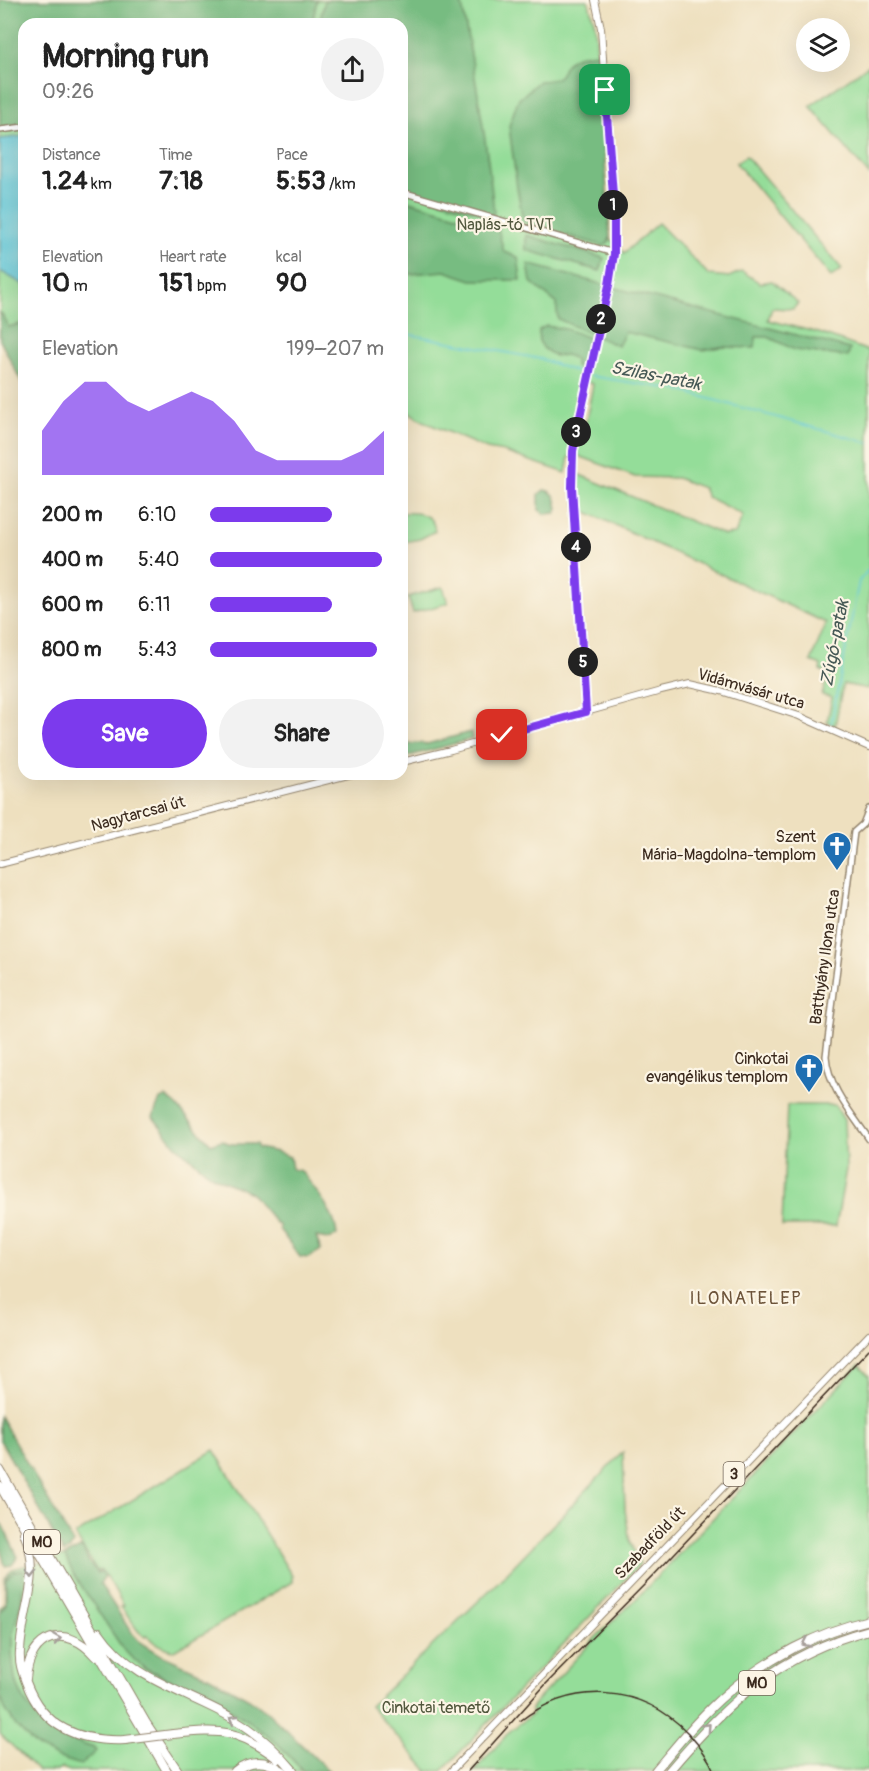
<!DOCTYPE html>
<html lang="en">
<head>
<meta charset="utf-8">
<style>
	:root { --surface:#fff; --page:#f2f2f2; --text:#222; --muted:#767676; --accent:#7c3aed }
	body { margin:0; font-family:Pangolin,sans-serif; background:var(--page); color:var(--text); height:100vh; display:flex; flex-direction:column; font-size:22px; white-space:nowrap }
	* { box-sizing:border-box; margin:0 }
	p { font-size:20px; color:var(--muted) }
	.icon { flex:none; width:33px; height:33px; fill:none; stroke:currentColor; stroke-width:2; stroke-linecap:round; stroke-linejoin:round }
	.map { position:relative; flex:1; overflow:hidden }
	.panel { position:absolute; left:18px; top:18px; width:390px; height:762px; display:flex; flex-direction:column; background:var(--surface); border-radius:18px; box-shadow:0 6px 24px #0002 }
	.panel>* { flex:none }
	.buttons { position:absolute; left:796px; top:18px; display:grid; gap:12px }
	.buttons a { display:grid; place-items:center; width:54px; height:54px; border-radius:50%; background:var(--surface); box-shadow:0 6px 24px #0002; font-size:30px }
	.pin { position:absolute; display:grid; place-items:center; width:51px; height:51px; color:#fff; margin:-26px; border-radius:12px; box-shadow:0 3px 9px #0006 }
	.km { position:absolute; width:30px; height:30px; margin:-15px; border-radius:50%; background:#222; color:#fff; font-size:16px; line-height:30px; text-align:center }
	.round { display:grid; place-items:center; flex:none; width:63px; height:63px; border-radius:32px; background:var(--page) }
	.headline { display:flex; align-items:center; justify-content:space-between; height:102px; padding:0 24px }
	h1 { font-size:33px; font-weight:700; line-height:45px }
	.metrics { display:grid; grid-template-columns:repeat(3,1fr); gap:9px; height:102px; padding:6px 24px }
	.metrics div { display:grid; align-content:center }
	.metrics b { font-size:26px; font-weight:700 }
	.metrics small { font-size:16px; font-weight:400 }
	.metrics p { font-size:16px }
	.chart { height:168px; padding:12px 24px }
	.chart p { display:flex; justify-content:space-between }
	.chart svg { width:100%; height:108px; margin-top:6px; fill:var(--accent); opacity:.7 }
	.button { display:flex; gap:12px; margin-top:auto; padding:12px 24px }
	.button a { flex:1; height:69px; border-radius:36px; background:var(--accent); color:#fff; font-size:24px; font-weight:700; line-height:69px; text-align:center }
	.button a+a { background:var(--page); color:var(--text) }
	ul { padding:0 24px; list-style:none; font-size:20px }
	li { display:grid; grid-template-columns:96px 72px 1fr; align-items:center; height:45px }
	li i { height:15px; border-radius:8px; background:var(--accent) }
	.map>svg:first-child { display:block }
	.green { fill:#94dd99; stroke:#68845c; stroke-width:1.5 }
	.forest { fill:#77bc81; stroke:#597350; stroke-width:1.5 }
	.water { fill:#5ec7d9; stroke:#4c787c; stroke-width:1.5 }
	.lines { fill:none; stroke-linecap:round; stroke-linejoin:round }
	.stream { stroke:#5ec7d9; stroke-width:1.5 }
	.minor-casing { stroke:#94856e; stroke-width:8 }
	.major-casing { stroke:#94856e; stroke-width:8 }
	.highway-casing { stroke:#94856e; stroke-width:10 }
	.minor { stroke:#fff; stroke-width:5 }
	.major { stroke:#fff; stroke-width:6 }
	.highway { stroke:#fff; stroke-width:8 }
	.tram { stroke:#3b2a1e; stroke-width:1.5 }
	.highway-bridge-casing { stroke:#94856e; stroke-width:10; stroke-linecap:butt }
	.highway-bridge { stroke:#fff; stroke-width:8 }
	.oneway { stroke:#a79f9a }
	.route-casing { stroke:#fff; stroke-width:12 }
	.route { stroke:#7c3aed; stroke-width:8 }
	.labels { text-anchor:middle; dominant-baseline:central; stroke-width:4.5; stroke-linejoin:round; paint-order:stroke }
	.shield { fill:#fcf5e5; stroke:#75675a; stroke-width:1.5 }
	.shield-label { font-size:15px; font-weight:bold; fill:#3b2a1e }
	.park-label { font-size:16px; fill:#51573d; stroke:#fcf5e5 }
	.street-label { font-size:16px; fill:#3b2a1e; stroke:#fcf5e5 }
	.poi-label { font-size:16px; fill:#3b2a1e; stroke:#fcf5e5; text-anchor:end }
	.water-label { font-size:18px; font-style:italic; fill:#465956; stroke:#fcf5e5 }
	.neighbourhood-label { font-size:18px; letter-spacing:1.5px; fill:#6c5339; stroke:#fcf5e5 }
</style>
</head>
<body>
<div class="map">
<svg width="869" height="1771" viewBox="0 0 869 1771">
	<rect width="100%" height="100%" fill="#fcf5e5"/>
	<filter id="ink" filterUnits="userSpaceOnUse"><feTurbulence type="fractalNoise" baseFrequency=".0167" numOctaves="2"/><feDisplacementMap in="SourceGraphic" scale="12" xChannelSelector="R" yChannelSelector="G"/><feConvolveMatrix kernelMatrix="1 2 1 2 8 2 1 2 1" color-interpolation-filters="sRGB"/></filter>
	<filter id="wash" filterUnits="userSpaceOnUse"><feTurbulence type="fractalNoise" baseFrequency=".008" numOctaves="4" result="noise"/><feDisplacementMap in="SourceGraphic" scale="24" xChannelSelector="R" yChannelSelector="G"/><feGaussianBlur stdDeviation="1.35" result="paint"/><feColorMatrix in="noise" values="0 0 0 0 0 0 0 0 0 0 0 0 0 0 0 0 0 1.4 0 .05"/><feComposite in="paint" operator="in"/></filter>
	<g filter="url(#wash)">
		<rect width="100%" height="100%" fill="#eee0bf"/>
		<path class="green" d="M0 0H588L595 25 610 241V238L624 253 658 223 709 275 729 277 742 271 760 283 772 281 798 303 793 309 772 308 768 320 819 333 869 351V689L843 684 835 726 827 722 832 698 822 695 829 674 820 670 821 665 811 661 826 623 576 507 575 473 724 535 735 534 743 515 707 497 703 488 677 478 635 477 576 455 581 427H585L593 384 585 382 571 455 569 457 566 473 504 452 487 449 427 423 402 408V24H24V379L0 337Z
			M869 65V175L810 106Z
			M746 156 842 269 831 277 736 163Z
			M402 513C417 512 434 513 435 531L420 539 404 542 402 536Z
			M443 587 448 603 413 613 408 597Z
			M787 1105H835L844 1120 846 1169 836 1226H782Z
			M859 1365 869 1376V1771H474L510 1731 532 1714 531 1709 534 1704 596 1637 635 1600Z
			M214 1450 292 1576V1582L174 1651 155 1643 147 1636 145 1637 138 1631 121 1607 124 1606C116 1594 111 1580 101 1570L97 1571 75 1535Z
			M623 1452 625 1510 630 1542 640 1564 442 1771H428L370 1706 499 1581Z
			M65 1556 74 1575 143 1668 217 1702 244 1718 277 1743 303 1771H70L62 1768 57 1771H38L0 1734V1608L5 1603V1578L12 1569Z"/>
		<path class="forest" d="M0 0H317L312 24H24V122L0 127Z
			M325 0H461C474 70 487 141 494 212L491 216 402 189V24H319Z
			M598 53 610 238 608 243 604 246 538 227 523 221 517 187 509 126 518 100 539 81C571 80 556 68 573 58 580 54 590 54 598 53Z
			M402 199 495 226 498 229 504 252 518 257 521 280H472L445 271 411 274 402 273Z
			M526 235 604 258 600 271 526 250Z
			M528 264 616 288 850 349 848 357 795 350 768 337H756L755 348 721 347 703 350 625 332 618 346 558 319 556 303 531 282Z
			M0 313 2 314 8 327 24 323V387L0 340Z
			M546 326 566 329 592 339 585 369 575 366V359L566 355 555 356 544 349 539 341V330Z
			M544 490C556 492 556 499 558 509L556 513 545 514 539 510V494Z
			M471 732 472 739 402 758V745L417 743 427 744Z
			M166 1097 176 1105 211 1144 222 1140 230 1144H256L258 1148 277 1152 290 1157 292 1169 301 1171C315 1189 336 1213 337 1236L328 1239 316 1237 321 1250 308 1258 300 1257 279 1229V1225L275 1222 251 1193 212 1176 175 1145 153 1117 160 1099Z
			M0 1416 73 1543 70 1549 64 1553 0 1440Z
			M0 1520 18 1557 12 1565 5 1566 0 1546Z
			M82 1547 89 1562 98 1573 101 1571 105 1577 100 1584 131 1632 141 1643 157 1653 206 1675 249 1699 267 1712 329 1771H303L277 1743 244 1718 217 1702 143 1667 125 1652 74 1575 65 1556Z
			M24 1570 21 1602 12 1637V1654L15 1680 25 1702 47 1727 70 1740 94 1748 96 1751 81 1765 59 1758 37 1747 16 1726 5 1709 0 1695V1612L6 1604V1579L14 1571Z"/>
		<path class="water" d="M24 136V285L0 271V139Z"/>
		<g class="lines">
			<path class="stream" d="M402 333 541 359 585 375
				M590 376 678 390 869 443
				M831 724 859 581 869 569"/>
		</g>
	</g>
	<g filter="url(#ink)">
		<g class="lines">
			<g class="minor-casing">
				<path id="minor" d="M0 130 24 127
					M402 192 614 253
					M869 809 863 824 854 832 826 1056C828 1087 852 1114 869 1139"/>
			</g>
			<g class="major-casing">
				<path id="major" d="M586 712 572 487 573 451 577 426 609 285 614 253 613 208 601 28 595 0
					M402 762 451 750 661 691 690 684 721 691 799 716 869 747
					M0 864 352 774
					M451 1771 869 1335"/>
			</g>
			<g class="highway-casing">
				<path id="highway" d="M0 1470 146 1723 178 1771
					M0 1486 167 1771
					M24 1533C43 1575 22 1609 20 1651 19 1663 22 1671 26 1682 43 1728 79 1742 125 1740
					M99 1632C131 1680 186 1691 234 1719 257 1732 276 1750 293 1770
					M26 1679C29 1634 66 1623 95 1656
					M173 1734C222 1729 238 1729 278 1759
					M235 1771C251 1758 267 1760 283 1771
					M655 1771C678 1744 700 1716 727 1693 767 1659 817 1632 869 1620
					M669 1771C727 1702 779 1654 869 1630"/>
			</g>
			<use href="#minor" class="minor"/>
			<use href="#major" class="major"/>
			<use href="#highway" class="highway"/>
			<path class="tram" d="M520 1721C573 1681 641 1684 688 1733 699 1745 708 1756 714 1771
				M468 1771 546 1684 653 1576 869 1349"/>
			<g class="highway-bridge-casing">
				<path id="highway-bridge" d="M125 1740 173 1734"/>
			</g>
			<use href="#highway-bridge" class="highway-bridge"/>
		</g>
		<defs><path id="oneway-chevron" d="M-2-3.5L2.5 0L-2 3.5" fill="none" stroke-width="1.6" stroke-linecap="round" stroke-linejoin="round" transform="scale(1.5)"/></defs>
		<g class="oneway">
			<use href="#oneway-chevron" transform="translate(32 1574) rotate(91)"/>
			<use href="#oneway-chevron" transform="translate(57 1639) rotate(-8)"/>
			<use href="#oneway-chevron" transform="translate(806 1643) rotate(155)"/>
			<use href="#oneway-chevron" transform="translate(233 1719) rotate(-150)"/>
			<use href="#oneway-chevron" transform="translate(707 1727) rotate(-47)"/>
		</g>
	</g>
	<g class="lines" filter="url(#ink)">
		<g class="route-casing">
			<path id="route" d="M502 735 586 712 572 487 573 451 578 426 609 285 614 254V208L605 90"/>
		</g>
		<use href="#route" class="route"/>
	</g>
	<defs>
		<g id="church-pin" transform="scale(1.5)"><path d="M0 17L-7.5 6A9.5 9.5 0 1 1 7.5 6Z" fill="#1f6fb2" stroke="#fcf5e5"/><path d="M-1.2-6h2.4v3.5h3.3v2.4h-3.3V6h-2.4V-.1h-3.3v-2.4h3.3Z" fill="#fff"/></g>
	</defs>
	<g fill-rule="evenodd">
		<use href="#church-pin" x="837" y="846"/>
		<use href="#church-pin" x="809" y="1068"/>
	</g>
	<g class="labels">
		<g class="shield">
			<rect x="723.5" y="1462" width="21" height="24" rx="4.5"/>
			<rect x="24" y="1530" width="36" height="24" rx="4.5"/>
			<rect x="739" y="1671" width="36" height="24" rx="4.5"/>
		</g>
		<g class="shield-label">
			<text x="734" y="1474">3</text>
			<text x="42" y="1542">M0</text>
			<text x="757" y="1683">M0</text>
		</g>
		<g class="park-label">
			<text x="505" y="225">Naplás-tó TVT</text>
			<text x="436" y="1708">Cinkotai temető</text>
		</g>
		<g class="street-label">
			<text transform="translate(751 689) rotate(16)">Vidámvásár utca</text>
			<text transform="translate(138 814) rotate(-15)">Nagytarcsai út</text>
			<text transform="translate(825 957) rotate(-82)">Batthyány Ilona utca</text>
			<text transform="translate(650 1543) rotate(-46)">Szabadföld út</text>
		</g>
		<g class="poi-label">
			<text x="816" y="837">Szent<tspan x="816" dy="18">Mária-Magdolna-templom</tspan></text>
			<text x="788" y="1059">Cinkotai<tspan x="788" dy="18">evangélikus templom</tspan></text>
		</g>
		<g class="water-label">
			<text transform="translate(656 376) rotate(11)">Szilas-patak</text>
			<text transform="translate(835 643) rotate(-79)">Zúgó-patak</text>
		</g>
		<g class="neighbourhood-label">
			<text x="746" y="1298">ILONATELEP</text>
		</g>
	</g>
</svg>
<div class="buttons">
<a><svg class="icon" aria-label="layers" viewBox="0 0 24 24"><path d="M12 4l9 5-9 5-9-5zM3 14l9 5 9-5"/></svg></a>
</div>
<div class="pin" style="left:605px;top:90px;background:#1e9e55"><svg class="icon" aria-label="arrive" viewBox="0 0 24 24"><path d="M6 21V4h12l-3 4 3 4H6"/></svg></div>
<div class="pin" style="left:502px;top:735px;background:#d93025"><svg class="icon" aria-label="check" viewBox="0 0 24 24"><path d="M5 12l5 5 9-10"/></svg></div>
<b class="km" style="left:613px;top:205px">1</b>
<b class="km" style="left:601px;top:319px">2</b>
<b class="km" style="left:576px;top:432px">3</b>
<b class="km" style="left:576px;top:547px">4</b>
<b class="km" style="left:583px;top:662px">5</b>
<section class="panel">
<div class="headline"><div><h1>Morning run</h1><p>09:26</p></div><a class="round"><svg class="icon" aria-label="share" viewBox="0 0 24 24"><path d="M12 15V3M7 8l5-5 5 5M5 13v7h14v-7"/></svg></a></div>
<div class="metrics">
<div><p>Distance</p><b>1.24<small> km</small></b></div>
<div><p>Time</p><b>7:18</b></div>
<div><p>Pace</p><b>5:53<small> /km</small></b></div>
</div>
<div class="metrics">
<div><p>Elevation</p><b>10<small> m</small></b></div>
<div><p>Heart rate</p><b>151<small> bpm</small></b></div>
<div><p>kcal</p><b>90</b></div>
</div>
<div class="chart"><p><span>Elevation</span>199–207 m</p>
<svg viewBox="0 0 160 44" preserveAspectRatio="none"><path d="M0 44V26L10 14L20 6L30 6L40 14L50 18L60 14L70 10L80 14L90 22L100 34L110 38L120 38L130 38L140 38L150 34L160 26V44z"/></svg>
</div>
<ul>
<li><b>200 m</b>6:10<i style="width:70%"></i></li>
<li><b>400 m</b>5:40<i style="width:99%"></i></li>
<li><b>600 m</b>6:11<i style="width:70%"></i></li>
<li><b>800 m</b>5:43<i style="width:96%"></i></li>
</ul>
<div class="button"><a>Save</a><a>Share</a></div>
</section>
</div>
</body>
</html>
